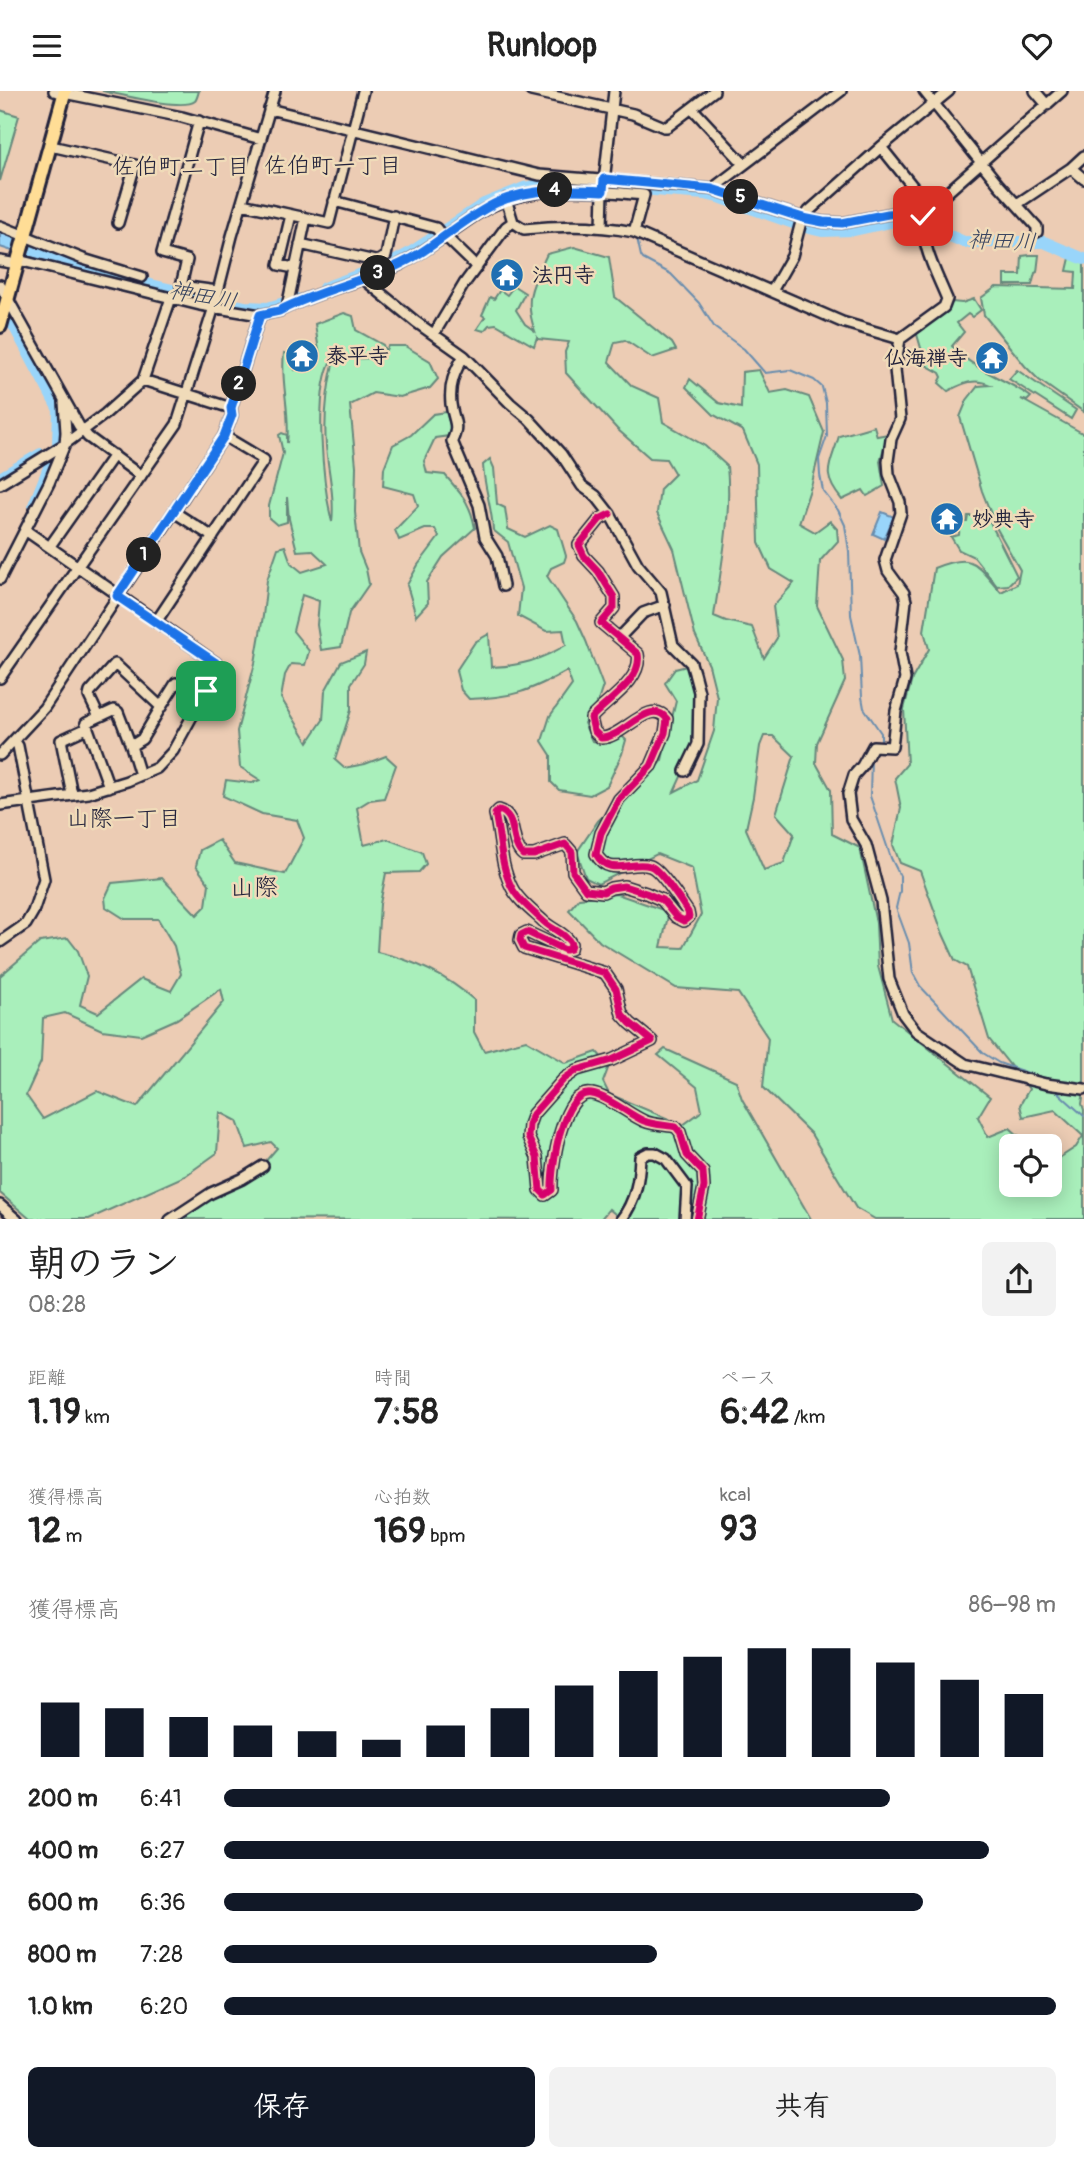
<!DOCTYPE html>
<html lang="ja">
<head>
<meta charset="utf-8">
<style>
	:root { --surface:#fff; --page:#f2f2f2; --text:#222; --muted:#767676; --accent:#111827 }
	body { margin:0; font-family:Pangolin,"Klee One",sans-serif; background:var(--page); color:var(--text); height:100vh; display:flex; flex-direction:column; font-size:26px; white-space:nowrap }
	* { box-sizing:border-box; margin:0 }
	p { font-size:23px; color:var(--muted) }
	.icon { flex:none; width:38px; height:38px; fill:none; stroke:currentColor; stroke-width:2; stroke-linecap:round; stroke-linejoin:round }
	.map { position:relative; height:1128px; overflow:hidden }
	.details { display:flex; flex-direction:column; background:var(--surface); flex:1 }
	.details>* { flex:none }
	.fabs { position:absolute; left:999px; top:1043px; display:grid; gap:14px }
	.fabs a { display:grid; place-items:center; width:63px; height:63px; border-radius:10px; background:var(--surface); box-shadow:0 4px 18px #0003; font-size:35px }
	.pin { position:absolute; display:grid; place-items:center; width:60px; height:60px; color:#fff; margin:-30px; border-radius:14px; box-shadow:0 4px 10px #0006 }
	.km { position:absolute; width:35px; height:35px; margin:-18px; border-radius:50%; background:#222; color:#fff; font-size:19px; line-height:35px; text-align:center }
	.round { display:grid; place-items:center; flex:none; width:74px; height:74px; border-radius:10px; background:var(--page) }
	.overview { display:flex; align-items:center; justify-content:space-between; height:119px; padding:0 28px }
	h1 { font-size:38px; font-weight:700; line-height:52px }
	.stats { display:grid; grid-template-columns:repeat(3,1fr); gap:10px; height:119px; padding:7px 28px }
	.stats div { display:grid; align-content:center }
	.stats b { font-size:35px; font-weight:700 }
	.stats small { font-size:19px; font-weight:400 }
	.stats p { font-size:19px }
	.chart { height:196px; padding:14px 28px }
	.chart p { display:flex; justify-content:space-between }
	.chart svg { width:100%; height:126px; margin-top:7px; stroke:var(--accent); stroke-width:6 }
	.cta { display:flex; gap:14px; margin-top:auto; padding:14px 28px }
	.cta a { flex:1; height:80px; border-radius:10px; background:var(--accent); color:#fff; font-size:28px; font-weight:700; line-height:80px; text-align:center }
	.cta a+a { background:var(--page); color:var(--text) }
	ul { padding:0 28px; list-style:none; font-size:23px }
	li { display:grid; grid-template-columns:112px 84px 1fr; align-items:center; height:52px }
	li i { height:18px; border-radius:9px; background:var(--accent) }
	header { display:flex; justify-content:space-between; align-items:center; height:91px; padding:0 28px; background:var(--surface); font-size:32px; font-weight:700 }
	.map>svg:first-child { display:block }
	.green { fill:#a9efbb; stroke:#66887b; stroke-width:2; fill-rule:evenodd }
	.water { fill:#99d5fa; stroke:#698dae; stroke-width:2 }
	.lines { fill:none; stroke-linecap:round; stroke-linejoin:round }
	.stream { stroke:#698dae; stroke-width:2 }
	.river { stroke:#99d5fa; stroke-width:12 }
	.minor-casing { stroke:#22223b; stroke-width:14 }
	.highway-casing { stroke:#22223b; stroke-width:18 }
	.minor { stroke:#f0dbb9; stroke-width:9 }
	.highway { stroke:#ffdd96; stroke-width:12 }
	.cycleway-casing { stroke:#f0dbb9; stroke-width:11 }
	.cycleway { stroke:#d6006c; stroke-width:7 }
	.route-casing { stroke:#fff; stroke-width:14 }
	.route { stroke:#1a73e8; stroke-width:9 }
	.labels { text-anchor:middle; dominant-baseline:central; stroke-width:5; stroke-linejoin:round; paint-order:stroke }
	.poi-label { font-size:21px; font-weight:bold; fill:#22223b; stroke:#f0dbb9; text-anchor:start }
	.neighbourhood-label { font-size:23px; fill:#22223b; stroke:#f0dbb9 }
	.water-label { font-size:23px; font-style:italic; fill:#3a4661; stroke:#f0dbb9 }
	.quarter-label { font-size:24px; fill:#22223b; stroke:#f0dbb9 }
</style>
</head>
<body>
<header><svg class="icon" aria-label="menu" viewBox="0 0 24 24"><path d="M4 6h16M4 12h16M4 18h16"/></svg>Runloop<svg class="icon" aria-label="heart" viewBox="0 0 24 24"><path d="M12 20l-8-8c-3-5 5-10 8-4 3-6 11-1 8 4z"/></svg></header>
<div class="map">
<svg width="1084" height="1129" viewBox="0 0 1084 1129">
	<rect width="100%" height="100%" fill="#ecccb4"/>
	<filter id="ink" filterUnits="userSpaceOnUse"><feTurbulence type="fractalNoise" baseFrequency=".0143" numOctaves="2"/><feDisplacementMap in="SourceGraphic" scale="14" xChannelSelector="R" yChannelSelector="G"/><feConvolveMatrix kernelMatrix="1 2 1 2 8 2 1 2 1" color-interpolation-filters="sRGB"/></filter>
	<g filter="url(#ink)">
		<path class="green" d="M102 0H199C198 3 197 8 195 10 183 20 118 3 102 0Z
			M0 19 19 25 0 90Z
			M574 156 609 166 615 206 672 252 676 259 652 267 625 249 615 251 609 271 632 295 659 307 663 331 705 355 727 375C732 424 721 476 714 525L726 530 752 536 764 567 777 547 773 515 794 492 771 478 759 452 757 373 743 340 714 324 686 296 690 288 719 312 741 317 742 281 759 279 770 302 787 299 809 306 824 341 812 392 799 432 815 441 830 430 837 438 838 450 820 470 817 515 843 569 845 590 817 652 816 672 831 699 832 743 860 757 876 832 878 875 892 928 990 1006 978 1026 988 1046 1010 1037 1030 1055H1012V1094H1050V1073L1076 1056 1083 1045 1055 1019 1023 1026 1020 1014 1029 998 989 948 967 876 955 869 943 843 920 780 900 772 893 754 901 717 895 687 907 673 904 618 912 588 929 558 924 540 934 477C974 461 975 472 1001 501L1017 493 1020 479 997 438 982 400 960 326 967 309 978 295 990 294C974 286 962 293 948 300L939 292 942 286 940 282 926 274 916 240 952 211 962 212 974 208 981 219 972 226 968 223 957 232 964 241 952 255C976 281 1003 286 1031 306L1027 310 1021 308 1084 343V1000L1082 1013 1084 1019V1128H875L856 1117 811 1043 763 996 768 947 738 902 676 897 600 851 569 819 579 807 617 803 669 821 661 856 683 857 701 824 692 777 657 763 598 793 586 787 577 761 598 730 627 701 650 684 662 669 676 610 665 592 675 578 687 575 695 599V655L674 701 697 689 714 640 717 606 709 574 695 544 674 458 657 422 660 398 675 383 666 368 650 367 617 338 566 282 565 261 569 251 538 248 537 246 534 255 496 233 489 234 484 240 477 238 485 226 482 224 490 206 494 208 500 199 507 204 514 195 525 202 516 219 525 233 535 240C523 207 533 193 547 163ZM764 645H773L794 665 776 723 794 743 784 772 764 779 746 738 753 706 760 655Z
			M1030 164H1039L1037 181 1035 182 1032 194H1005V184H1021L1022 165Z
			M1070 167 1084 172V321L1039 289 1025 275 984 224 981 207 996 196 1075 198 1076 181 1067 180Z
			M344 222 353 225 356 239 383 254 385 260 388 255H405L430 270 438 288 430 297 400 306 373 302 350 314 356 375 355 421 359 461 366 478 369 493 349 522 341 556 321 559 317 534 319 510 302 504 293 540 309 560 305 574 291 573 285 584 281 607 308 651 323 629 325 600 341 571 366 561 364 573 351 593V619L335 669 344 677 365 673 386 665 396 674 384 707 370 709 357 717 364 754 387 748 422 761 426 773 419 781 386 782 380 813 377 861C413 869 446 884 474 909V941L484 960 526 949 566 972 597 961 609 975 603 991 609 1003 683 1034 702 1020 697 996 658 964 665 958 736 990 742 1008 811 1128H621L609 1118 600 1129 178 1128 193 1118 258 1079 277 1057 271 1051 247 1057 237 1030 220 1021 217 1062 185 1085 89 1128H30L0 1102V885L40 851 68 847 78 860 87 885 80 914 98 922 141 888 171 900 181 883 174 855 158 828H125L106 816 105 807 112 792 162 787 197 824 206 815 209 793 196 775 200 759 219 749 235 772 285 783 304 747 297 729 262 723 223 705 226 689 252 692 260 689 240 676 237 640 255 572 263 525 267 489 278 457 285 455 291 472 302 481 327 473 312 459 297 460 289 428 287 406V431L277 434 269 427V415L283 362 279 344 282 342 287 344V352C291 321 280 292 284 262L288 263 295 279 320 267 315 233ZM372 264 381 265 374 267 350 268 333 273C327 299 324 328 326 355 328 380 335 406 332 431 323 394 313 300 332 268ZM221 898 224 911 137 1016 97 1000 43 1028 26 1004 41 971 43 927 65 922 102 939 141 944 177 928Z
			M1017 279 1076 319 1071 328 1009 288Z
			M446 321 451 337 449 345 435 347 424 370 427 382 445 384C462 404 470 411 475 437L443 466 427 491 428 512 416 525 407 494 418 474 439 446 435 438H425L399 449 395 439 418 415 414 403 383 395 384 377 393 354 411 344 433 323Z
			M874 335 877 345 888 343 880 370 884 395 867 405 863 399 842 409C820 382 830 376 839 345Z
			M490 368 494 377 497 413 505 417 508 438 525 446 550 434 558 438 566 465 564 471 551 477 547 485 577 530 586 550 603 595 598 610 584 632 592 650 610 652 621 644 626 649 622 663 607 695 590 704 559 699 551 691V664L542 650 550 625 572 594 567 580C530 600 512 607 469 608L461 599 456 580 475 551 489 543 491 576C520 575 541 569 566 554L563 539 546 540 518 525 521 497 508 451 493 439C492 417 484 396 483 374Z
			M968 425H987L1017 485 1008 494 997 495 974 466 959 459 951 446 959 444 960 431H967Z"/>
		<path class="water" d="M0 139 72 168 68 178 0 156Z
			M882 421 894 426 884 448 873 443Z"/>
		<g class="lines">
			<path class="stream" d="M637 147 641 165 643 168 671 183 699 212 715 237 744 258 765 282 790 279 814 289 822 296 826 312 827 345 819 368 820 384 823 400 838 419 845 434 849 460 851 524 860 565 862 606 864 617 881 642V653
				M879 658 871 667 870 705 891 767 900 785V800L896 817 909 852 913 882 920 895 983 962 999 972 1040 986
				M1054 998 1084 1025"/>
			<path class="river" d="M56 170 74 176 245 216 268 217 297 208
				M324 197 392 172 410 162 484 113 524 97 548 93 591 94 705 103 722 107 805 136 822 140 854 139 900 129 915 130 964 151H1044L1084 168
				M0 218 12 231 59 319 58 354 34 414
				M0 387 41 363"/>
			<g class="minor-casing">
				<path id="minor" d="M54 0 182 26 261 48
					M531 0 633 23 664 36H667L714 0
					M924 0 999 94 1037 136V141
					M1035 0 1047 14
					M1062 0 925 121C918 150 936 181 947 208L944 216 900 248 895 278 900 328 891 348 888 370 889 383 900 411 901 422 885 469 888 480 904 502 906 510 900 561 905 588 896 620 892 656 873 655 862 675 854 684 848 703 851 728 866 754 881 810 889 888 903 923 916 940 965 973 1046 993 1084 998
					M692 17 744 73
					M269 18 539 84 712 98 803 127 823 131 842 132 888 123 907 121 923 125
					M199 30 162 162 187 169 181 195 217 200
					M51 55 135 74 118 132
					M881 56 930 117
					M1071 77 1084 88
					M712 98 841 0
					M506 108 513 131
					M334 110 436 137 444 147
					M242 113 329 132 363 0
					M1017 113 1071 77 1084 65
					M291 124 279 174 294 177
					M0 135 83 168 142 186
					M602 136 603 100 614 0
					M446 146 477 176
					M300 153 375 170 380 169 386 165 394 125
					M18 169 200 214 260 224 279 220C316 201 357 192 395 176 425 162 449 141 477 123 527 91 587 99 644 104L634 141
					M0 170 17 173
					M365 187 366 190 416 231 464 265 510 312 529 328 561 363 582 395 596 405 610 423 638 474 661 501 673 554 691 572 694 582 699 601 698 653 685 680
					M0 194 79 335 88 346 141 385
					M772 200 792 165 801 131 809 120 881 56 949 0
					M287 216 306 127
					M434 243 464 193 506 136 513 131 524 138C561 134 598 134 634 141L842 231 900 248
					M464 265C454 281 449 294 451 313 453 330 460 333 452 350L479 414 485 446 497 465 503 495
					M143 289 231 317
					M0 393 65 353 105 323 143 289 171 207
					M174 421 213 446
					M610 423 600 428 579 454 584 465 598 480 614 506V517L601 532 638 563C643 589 606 610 591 627L594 640 601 647C622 648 650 605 667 628L665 642 651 675 619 708 601 742 596 763C609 787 631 769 650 775 660 778 681 811 688 821L689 826 684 830 676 826 662 809 646 802 624 795 611 797 603 801 586 799 573 781 572 761 565 753 534 764H523C509 752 518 724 499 719L495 723C501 748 500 774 512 797 518 809 532 820 542 829 550 838 566 842 571 853L570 858 565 859 527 841 521 844 520 849 524 857 605 882 616 898 622 923 630 932 652 950 612 969 577 979 564 988 533 1023 529 1034 528 1046 537 1066 540 1099 545 1104 552 1099C551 1078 562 997 592 1003 609 1006 628 1023 644 1030 654 1034 666 1034 676 1036L680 1041 687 1064 703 1081 704 1096 697 1129
					M50 455 114 364
					M0 488 49 392 65 353 66 341 64 311
					M156 531 264 369 224 345
					M619 547 643 522 665 514
					M0 587 177 333 214 216 232 145 275 0
					M161 616 176 592
					M99 626 89 605 90 601 115 573 161 616 142 648 131 655 140 684
					M0 664 44 617 224 345 232 324 231 317 260 224
					M109 696 86 632 114 619 118 621 131 655
					M72 703 61 649 87 637
					M0 714 88 702 127 690 157 677 173 660 206 600 216 572 25 439
					M0 851 26 833 33 821 44 788 18 655 14 649
					M0 1114 17 1129
					M170 1129 211 1102 242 1088 263 1075
					M621 1129C636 1109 639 1089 640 1066L648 1062H655L666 1068 687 1096 685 1129"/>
			</g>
			<g class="highway-casing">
				<path id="highway" d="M0 235 65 0"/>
			</g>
			<use href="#minor" class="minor"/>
			<use href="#highway" class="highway"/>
			<g class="cycleway-casing">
				<path id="cycleway" d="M610 423 600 428 579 454 584 465 598 480 614 506V517L601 532 638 563C643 589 606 610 591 627L594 640 601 647C622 648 650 605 667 628L665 642 651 675 619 708 601 742 596 763C609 787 631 769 650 775 660 778 681 811 688 821L689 826 684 830 676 826 662 809 646 802 624 795 611 797 603 801 586 799 573 781 572 761 565 753 534 764H523C509 752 518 724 499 719L495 723C501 748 500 774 512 797 518 809 532 820 542 829 550 838 566 842 571 853L570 858 565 859 527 841 521 844 520 849 524 857 605 882 616 898 622 923 630 932 652 950 612 969 577 979 564 988 533 1023 529 1034 528 1046 537 1066 540 1099 545 1104 552 1099C551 1078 562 997 592 1003 609 1006 628 1023 644 1030 654 1034 666 1034 676 1036L680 1041 687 1064 703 1081 704 1096 697 1129"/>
			</g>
			<use href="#cycleway" class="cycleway"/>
		</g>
	</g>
	<g class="lines" filter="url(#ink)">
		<g class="route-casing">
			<path id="route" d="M206 600 216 572 117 505 224 345 232 324 231 317 260 224 279 220C316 201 356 192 394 176 432 160 461 128 498 111 531 97 568 98 603 100L604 88 712 98 803 127 823 131 842 132 888 123 907 121 923 125"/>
		</g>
		<use href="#route" class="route"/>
	</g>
	<defs>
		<g id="temple-disc" transform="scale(1.75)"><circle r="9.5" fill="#1f6fb2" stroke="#f0dbb9"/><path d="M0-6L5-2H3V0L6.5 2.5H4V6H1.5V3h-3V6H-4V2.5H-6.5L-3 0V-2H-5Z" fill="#fff"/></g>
	</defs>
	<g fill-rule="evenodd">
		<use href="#temple-disc" x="507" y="184"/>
		<use href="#temple-disc" x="302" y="265"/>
		<use href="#temple-disc" x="992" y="267"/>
		<use href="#temple-disc" x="947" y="428"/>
	</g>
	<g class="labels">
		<g class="poi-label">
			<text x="532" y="184">法円寺</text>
			<text x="326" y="265">泰平寺</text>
			<text x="968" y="267" text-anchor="end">仏海禅寺</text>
			<text x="972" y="428">妙典寺</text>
		</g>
		<g class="neighbourhood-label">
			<text x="333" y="74">佐伯町一丁目</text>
			<text x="181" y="75">佐伯町二丁目</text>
			<text x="124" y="727">山際一丁目</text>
		</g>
		<g class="water-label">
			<text transform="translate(1002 150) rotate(3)">神田川</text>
			<text transform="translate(203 205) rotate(11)">神田川</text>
		</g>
		<g class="quarter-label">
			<text x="254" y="796">山際</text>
		</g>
	</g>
</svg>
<div class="fabs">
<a><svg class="icon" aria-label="locate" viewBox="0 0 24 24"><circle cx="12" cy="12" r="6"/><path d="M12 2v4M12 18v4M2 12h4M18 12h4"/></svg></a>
</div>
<div class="pin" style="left:206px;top:600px;background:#1e9e55"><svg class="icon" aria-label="arrive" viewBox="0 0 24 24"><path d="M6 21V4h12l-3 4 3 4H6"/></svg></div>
<div class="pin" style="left:923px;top:125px;background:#d93025"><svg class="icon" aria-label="check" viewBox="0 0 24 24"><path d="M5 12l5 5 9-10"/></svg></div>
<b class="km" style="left:144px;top:464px">1</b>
<b class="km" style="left:239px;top:293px">2</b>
<b class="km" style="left:378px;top:182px">3</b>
<b class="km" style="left:555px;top:99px">4</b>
<b class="km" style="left:741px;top:106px">5</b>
</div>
<section class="details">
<div class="overview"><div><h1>朝のラン</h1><p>08:28</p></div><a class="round"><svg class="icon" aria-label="share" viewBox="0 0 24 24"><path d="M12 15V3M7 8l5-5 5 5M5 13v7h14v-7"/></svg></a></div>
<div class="stats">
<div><p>距離</p><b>1.19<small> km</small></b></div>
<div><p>時間</p><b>7:58</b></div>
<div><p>ペース</p><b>6:42<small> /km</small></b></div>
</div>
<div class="stats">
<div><p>獲得標高</p><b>12<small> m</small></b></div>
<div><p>心拍数</p><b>169<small> bpm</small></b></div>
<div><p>kcal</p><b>93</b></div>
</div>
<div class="chart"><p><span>獲得標高</span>86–98 m</p>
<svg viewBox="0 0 160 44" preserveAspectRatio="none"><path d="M5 44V25M15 44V27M25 44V30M35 44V33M45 44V35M55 44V38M65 44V33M75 44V27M85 44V19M95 44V14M105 44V9M115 44V6M125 44V6M135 44V11M145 44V17M155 44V22"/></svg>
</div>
<ul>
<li><b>200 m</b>6:41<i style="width:80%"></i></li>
<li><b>400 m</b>6:27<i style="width:92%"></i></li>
<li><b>600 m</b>6:36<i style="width:84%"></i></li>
<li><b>800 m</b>7:28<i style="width:52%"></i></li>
<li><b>1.0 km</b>6:20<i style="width:100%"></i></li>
</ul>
<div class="cta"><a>保存</a><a>共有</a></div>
</section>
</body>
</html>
